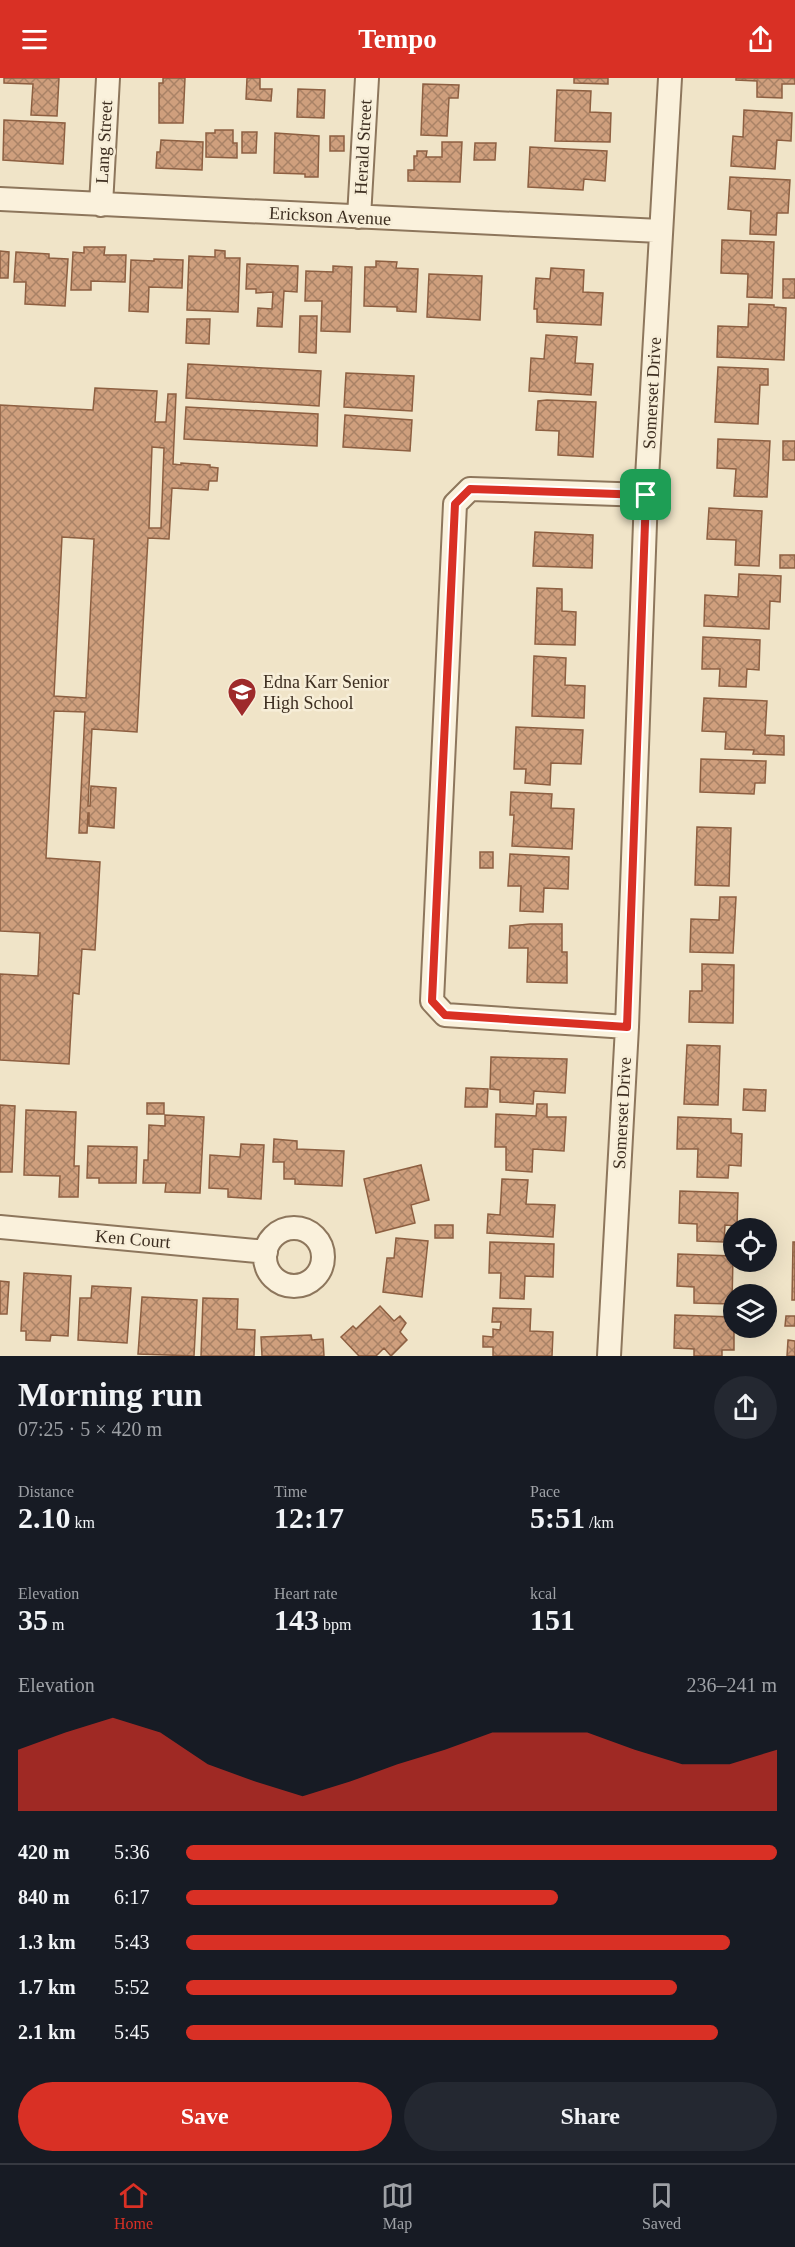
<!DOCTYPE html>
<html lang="en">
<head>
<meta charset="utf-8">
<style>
	:root { --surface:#171b24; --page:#242831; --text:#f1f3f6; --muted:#9ea1a6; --line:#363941; --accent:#d93025 }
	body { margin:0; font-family:"Times New Roman",serif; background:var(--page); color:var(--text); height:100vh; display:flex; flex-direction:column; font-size:22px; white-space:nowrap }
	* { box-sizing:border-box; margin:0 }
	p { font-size:20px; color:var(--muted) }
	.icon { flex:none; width:33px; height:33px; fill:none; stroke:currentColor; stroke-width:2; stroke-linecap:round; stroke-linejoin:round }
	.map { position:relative; height:1278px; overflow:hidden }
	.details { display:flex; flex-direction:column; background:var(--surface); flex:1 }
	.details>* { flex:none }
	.buttons { position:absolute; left:723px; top:1140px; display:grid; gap:12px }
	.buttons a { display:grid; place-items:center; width:54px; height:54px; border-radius:50%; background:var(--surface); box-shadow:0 6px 24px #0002; font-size:30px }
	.pin { position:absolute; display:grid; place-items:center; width:51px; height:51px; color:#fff; margin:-26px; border-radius:12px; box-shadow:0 3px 9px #0006 }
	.round { display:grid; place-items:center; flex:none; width:63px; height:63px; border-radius:32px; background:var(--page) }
	.summary { display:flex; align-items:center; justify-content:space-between; height:102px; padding:0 18px }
	h1 { font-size:33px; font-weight:800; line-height:45px }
	.stats { display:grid; grid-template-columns:repeat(3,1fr); gap:9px; height:102px; padding:6px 18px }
	.stats div { display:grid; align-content:center }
	.stats b { font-size:30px; font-weight:800 }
	.stats small { font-size:16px; font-weight:400 }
	.stats p { font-size:16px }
	.chart { height:168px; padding:12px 18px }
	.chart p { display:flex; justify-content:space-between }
	.chart svg { width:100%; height:108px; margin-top:6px; fill:var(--accent); opacity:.7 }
	.action { display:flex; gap:12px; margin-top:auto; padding:12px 18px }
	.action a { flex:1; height:69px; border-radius:36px; background:var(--accent); color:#fff; font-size:24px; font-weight:800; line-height:69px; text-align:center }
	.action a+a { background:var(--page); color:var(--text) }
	ul { padding:0 18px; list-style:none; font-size:20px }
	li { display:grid; grid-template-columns:96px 72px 1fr; align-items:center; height:45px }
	li i { height:15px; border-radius:8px; background:var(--accent) }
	header { display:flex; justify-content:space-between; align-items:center; height:78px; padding:0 18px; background:var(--accent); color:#fff; font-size:27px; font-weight:800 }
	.tab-bar { display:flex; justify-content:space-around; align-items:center; height:84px; border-top:2px solid var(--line); background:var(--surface); font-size:16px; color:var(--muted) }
	.tab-bar a { display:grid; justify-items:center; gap:3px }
	.tab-bar .selected { color:var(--accent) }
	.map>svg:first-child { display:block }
	.building { fill:url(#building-cross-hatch); stroke:#8d5f41; stroke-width:1.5; fill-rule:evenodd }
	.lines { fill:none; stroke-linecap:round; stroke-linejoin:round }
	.minor-casing { stroke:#8d765c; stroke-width:26 }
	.minor { stroke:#faf1dc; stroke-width:22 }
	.route-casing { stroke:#fff; stroke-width:12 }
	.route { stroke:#d93025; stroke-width:8 }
	.labels { text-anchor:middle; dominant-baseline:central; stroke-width:5; stroke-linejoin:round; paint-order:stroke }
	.street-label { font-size:18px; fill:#3d2e20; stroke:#f7eed8 }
	.poi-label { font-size:18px; fill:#3d2e20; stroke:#f7eed8; text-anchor:start }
</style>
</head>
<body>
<header><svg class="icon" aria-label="menu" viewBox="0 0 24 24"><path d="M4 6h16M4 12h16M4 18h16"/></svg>Tempo<svg class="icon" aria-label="share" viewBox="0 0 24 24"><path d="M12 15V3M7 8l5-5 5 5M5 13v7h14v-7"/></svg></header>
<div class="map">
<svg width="795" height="1278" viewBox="0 0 795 1278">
	<defs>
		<pattern id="building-cross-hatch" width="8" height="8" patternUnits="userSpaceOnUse" patternTransform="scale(1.5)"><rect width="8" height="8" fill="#cf9f7d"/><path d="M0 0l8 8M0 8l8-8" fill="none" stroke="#a98266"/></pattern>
	</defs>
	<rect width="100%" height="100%" fill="#f0e4c8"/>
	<path class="building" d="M4 0H59L57 38 31 37 33 6 4 5Z
		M163 0H185L183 45H159V5H163Z
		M247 0H260V11H272L271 23 246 21Z
		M574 0H608V6L574 5Z
		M736 0H795V6H782V20L757 19V3L736 2Z
		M423 6 459 7 458 20H449L447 58 421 57Z
		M298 11 325 12 324 40 297 39Z
		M557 12 591 13 590 34 611 35 610 64 555 63Z
		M744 32 792 35 791 63 777 62 775 91 731 88 733 58 743 59Z
		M4 42 65 45 63 86 3 82Z
		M215 52H233V65H237V80L206 79V55H215Z
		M242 54H257L256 75H242Z
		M275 55 319 58 318 99H305V96L274 95Z
		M330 58H344V73H330Z
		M161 62 203 64 202 92 156 90 157 74H160Z
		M442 64H462L460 104 408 103V92H414V78H417V73H427L426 79H442Z
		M475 65H496L495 82H474Z
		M530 69 607 73 605 103 584 101 583 112 528 109Z
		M730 99 790 102 788 135H777L776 157 750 156 751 133 728 131Z
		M722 162 774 164 772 220 747 219 748 196 721 195Z
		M84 169H105L104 177H126L125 204 91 203V212H71L73 174 84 175Z
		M215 172 225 173V180H240L238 234 187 232 189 178 215 179Z
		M0 173 9 174 8 200H0Z
		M16 174 49 176V180L68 181 65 228 25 226 26 204H14Z
		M154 181 183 182 182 210 149 209 148 234 129 233 131 182 154 183Z
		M376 183 397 184 396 190 418 191 416 234 397 233V229L364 228 365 189H376Z
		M247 186 298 188 297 214 284 213 282 249 257 248 258 230 272 231 273 214 256 215V211H246Z
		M333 188 352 189 350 254 321 253 322 223H305L306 193 333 194Z
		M551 190 584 192 583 214 603 215 601 247 537 244V231H534L536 200 550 201Z
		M429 196 482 198 480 242 427 239Z
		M783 201H795V220H783Z
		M749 226 774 227V229L786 230 784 282 717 279 718 248 748 249Z
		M300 238H317L316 275 299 274Z
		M187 241H210L209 266 186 265Z
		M546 257 577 259 575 285 593 286 591 317 529 313 531 280 544 281Z
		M188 286 321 293 319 328 186 320Z
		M718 289 768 291V307H760L758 346 715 344Z
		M346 295 414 298 412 333 344 329Z
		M95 310 157 313 155 344H166L168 316H176L173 386 181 387V385L210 387V389L218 390 217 403H209L208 412 172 410 169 461 148 460 137 654 92 651 88 728H90L91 708 116 710 114 750 89 748V735H88L87 755H79L85 634 54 633 46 780 100 784 95 872 82 871 79 916 73 915 69 986 0 982V896L38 898 40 855 0 853V327L93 332ZM152 369 164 370 161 450H149ZM62 459 94 461 86 620 54 618Z
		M547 322 596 324 593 379 558 377 559 353 536 352 538 323Z
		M186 329 318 336 317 368 184 361Z
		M345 337 412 342 410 373 343 369Z
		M718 361 770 363 767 419 734 418 736 391 717 390Z
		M783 363H795V382H783Z
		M709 430 762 433 759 488 735 487 736 462 707 461Z
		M535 454 593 457 592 490 533 488Z
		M780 477H795V490H780Z
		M739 496 781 498 780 524 770 523 769 551 704 548 705 517 738 519Z
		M537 510 562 511V533L576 534 575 567 535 566Z
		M703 559 760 562 759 592 747 591 746 609 719 608 720 591H702Z
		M534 578 566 580 565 607 585 608 584 640 532 638Z
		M704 620 767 623 765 657 784 658V677L753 676 754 672 725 671 726 654 702 653Z
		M516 649 583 652 581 686 551 685 550 707 525 705 526 691H514Z
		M701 681 766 683 765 705H755L754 716 700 714Z
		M511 714 552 716 551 730 574 731 572 771 512 768 514 737H510Z
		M697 749 731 750 729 808 695 807Z
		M480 774H493V790H480Z
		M510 776 569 779 568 811 544 810 543 834 520 833 521 808H508Z
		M720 819H736L733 875 690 874 691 841 719 842Z
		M530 846H562V874H567V905L527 904 528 870H509L510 848Z
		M702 886 734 887 733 945 689 944 690 913H702Z
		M687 967 720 968 718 1027 684 1026Z
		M491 979 567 981 565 1015 534 1013 533 1026 500 1024V1012L490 1011Z
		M466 1010 488 1011 487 1029H465Z
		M744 1011 766 1012 765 1033 743 1032Z
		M147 1025H164V1036H147Z
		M537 1026H547V1039H566L564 1073 533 1071 532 1094 506 1092V1069H495L496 1036 536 1038Z
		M0 1027 15 1028 12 1094H0Z
		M26 1032 76 1034 74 1088H79L78 1119H59L60 1098 24 1097Z
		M165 1037 204 1039 200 1115 165 1114 166 1105H143L144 1082H148L149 1047 165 1048Z
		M678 1039 731 1041V1055L742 1056 741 1088 729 1087 728 1100 697 1099 698 1071H677Z
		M274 1061 297 1063V1071L344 1073 342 1108 295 1106V1101H284V1084H273Z
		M241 1066 264 1067 261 1121 228 1119V1111L209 1110 210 1077 240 1079Z
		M88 1068 137 1069 136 1105H99V1100H87Z
		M421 1087 429 1122 411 1127 415 1145 376 1155 364 1101Z
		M502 1101 528 1102 526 1126 555 1127 553 1159 487 1155 488 1136 500 1137Z
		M680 1113 738 1115 737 1148 725 1147 724 1164 697 1163V1146L679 1145Z
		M435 1147H453V1160H435Z
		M396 1160 428 1163 422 1219 383 1214 387 1180H394Z
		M490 1164 554 1166 553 1199 525 1198 524 1221 500 1220 501 1195H489Z
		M793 1164H795V1222H792Z
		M678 1176 733 1178 732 1226 694 1225V1209L677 1208Z
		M24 1195 71 1198 68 1258 51 1257 50 1263 26 1262V1253H21Z
		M0 1203 9 1204 7 1236H0Z
		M92 1208 131 1210 127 1265 78 1262 80 1220H91Z
		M142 1219 197 1222 194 1278 138 1276Z
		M203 1220 238 1221 237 1251 255 1252 254 1278H201Z
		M380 1228 394 1243 400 1238 406 1245 400 1254 407 1262 391 1278 384 1270 376 1278H359L341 1259 353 1248 356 1251Z
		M493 1230 531 1231 530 1253 553 1254 552 1278H493V1269H483V1258L493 1259V1251L500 1252 501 1244H492Z
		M675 1237 734 1239V1272H722V1278H694V1271L674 1270Z
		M786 1238H795V1248H785Z
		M311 1257 312 1262 323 1261 324 1278H262L261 1259Z
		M788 1262 795 1263V1278H787Z"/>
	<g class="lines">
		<g class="minor-casing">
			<path id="minor" d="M0 121 660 153
				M101 127 108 0
				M359 139 367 0
				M627 949 445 937 432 923 455 426 470 411 646 417
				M0 1149 266 1174
				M265 1179a29 29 0 1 1 58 0a29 29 0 1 1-58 0Z
				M609 1278 627 949 646 417 670 0"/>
		</g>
		<use href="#minor" class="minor"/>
	</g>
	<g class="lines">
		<g class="route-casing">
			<path id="route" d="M470 411 646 417 627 949 445 937 432 923 455 426Z"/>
		</g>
		<use href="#route" class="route"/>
	</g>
	<defs>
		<g id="school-pin" transform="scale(1.5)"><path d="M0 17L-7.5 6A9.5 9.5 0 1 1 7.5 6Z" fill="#9e2a2b" stroke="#f7eed8"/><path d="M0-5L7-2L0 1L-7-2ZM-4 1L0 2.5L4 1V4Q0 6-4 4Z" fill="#fff"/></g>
	</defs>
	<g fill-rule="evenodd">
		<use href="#school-pin" x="242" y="614"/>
	</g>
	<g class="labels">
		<g class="street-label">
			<text transform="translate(104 64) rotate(-87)">Lang Street</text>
			<text transform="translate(363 69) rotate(-87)">Herald Street</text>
			<text transform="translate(330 138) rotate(3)">Erickson Avenue</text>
			<text transform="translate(652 315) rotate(-87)">Somerset Drive</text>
			<text transform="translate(622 1035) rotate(-87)">Somerset Drive</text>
			<text transform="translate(133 1161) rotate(5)">Ken Court</text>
		</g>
		<g class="poi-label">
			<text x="263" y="604">Edna Karr Senior<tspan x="263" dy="21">High School</tspan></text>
		</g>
	</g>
</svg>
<div class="buttons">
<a><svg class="icon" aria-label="locate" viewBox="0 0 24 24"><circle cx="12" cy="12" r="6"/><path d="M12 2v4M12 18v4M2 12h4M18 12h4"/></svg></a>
<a><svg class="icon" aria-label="layers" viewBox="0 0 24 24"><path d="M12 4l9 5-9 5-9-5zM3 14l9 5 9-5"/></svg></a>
</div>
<div class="pin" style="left:646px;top:417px;background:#1e9e55"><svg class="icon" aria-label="arrive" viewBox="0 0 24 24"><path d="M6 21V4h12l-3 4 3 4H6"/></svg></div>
</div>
<section class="details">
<div class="summary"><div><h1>Morning run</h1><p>07:25 · 5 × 420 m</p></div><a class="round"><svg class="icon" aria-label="share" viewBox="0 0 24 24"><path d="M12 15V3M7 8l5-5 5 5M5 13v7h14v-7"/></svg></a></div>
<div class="stats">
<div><p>Distance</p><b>2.10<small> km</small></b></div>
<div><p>Time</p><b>12:17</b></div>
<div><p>Pace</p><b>5:51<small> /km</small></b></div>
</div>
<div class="stats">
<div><p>Elevation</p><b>35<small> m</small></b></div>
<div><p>Heart rate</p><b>143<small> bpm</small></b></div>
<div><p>kcal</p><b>151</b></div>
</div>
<div class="chart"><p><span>Elevation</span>236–241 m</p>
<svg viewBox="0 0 160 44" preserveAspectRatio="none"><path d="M0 44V19L10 12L20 6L30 12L40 25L50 32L60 38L70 32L80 25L90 19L100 12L110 12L120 12L130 19L140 25L150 25L160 19V44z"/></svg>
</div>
<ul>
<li><b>420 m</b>5:36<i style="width:100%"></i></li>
<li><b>840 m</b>6:17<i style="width:63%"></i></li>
<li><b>1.3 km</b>5:43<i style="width:92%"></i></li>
<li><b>1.7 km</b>5:52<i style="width:83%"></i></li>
<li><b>2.1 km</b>5:45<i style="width:90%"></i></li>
</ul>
<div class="action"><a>Save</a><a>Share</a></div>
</section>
<nav class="tab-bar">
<a class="selected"><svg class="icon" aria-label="home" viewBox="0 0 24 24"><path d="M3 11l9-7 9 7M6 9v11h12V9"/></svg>Home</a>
<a><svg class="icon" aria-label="map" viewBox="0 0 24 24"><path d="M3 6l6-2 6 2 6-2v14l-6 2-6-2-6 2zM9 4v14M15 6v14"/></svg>Map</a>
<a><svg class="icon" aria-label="saved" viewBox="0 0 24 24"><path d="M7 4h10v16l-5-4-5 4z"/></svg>Saved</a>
</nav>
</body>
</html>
